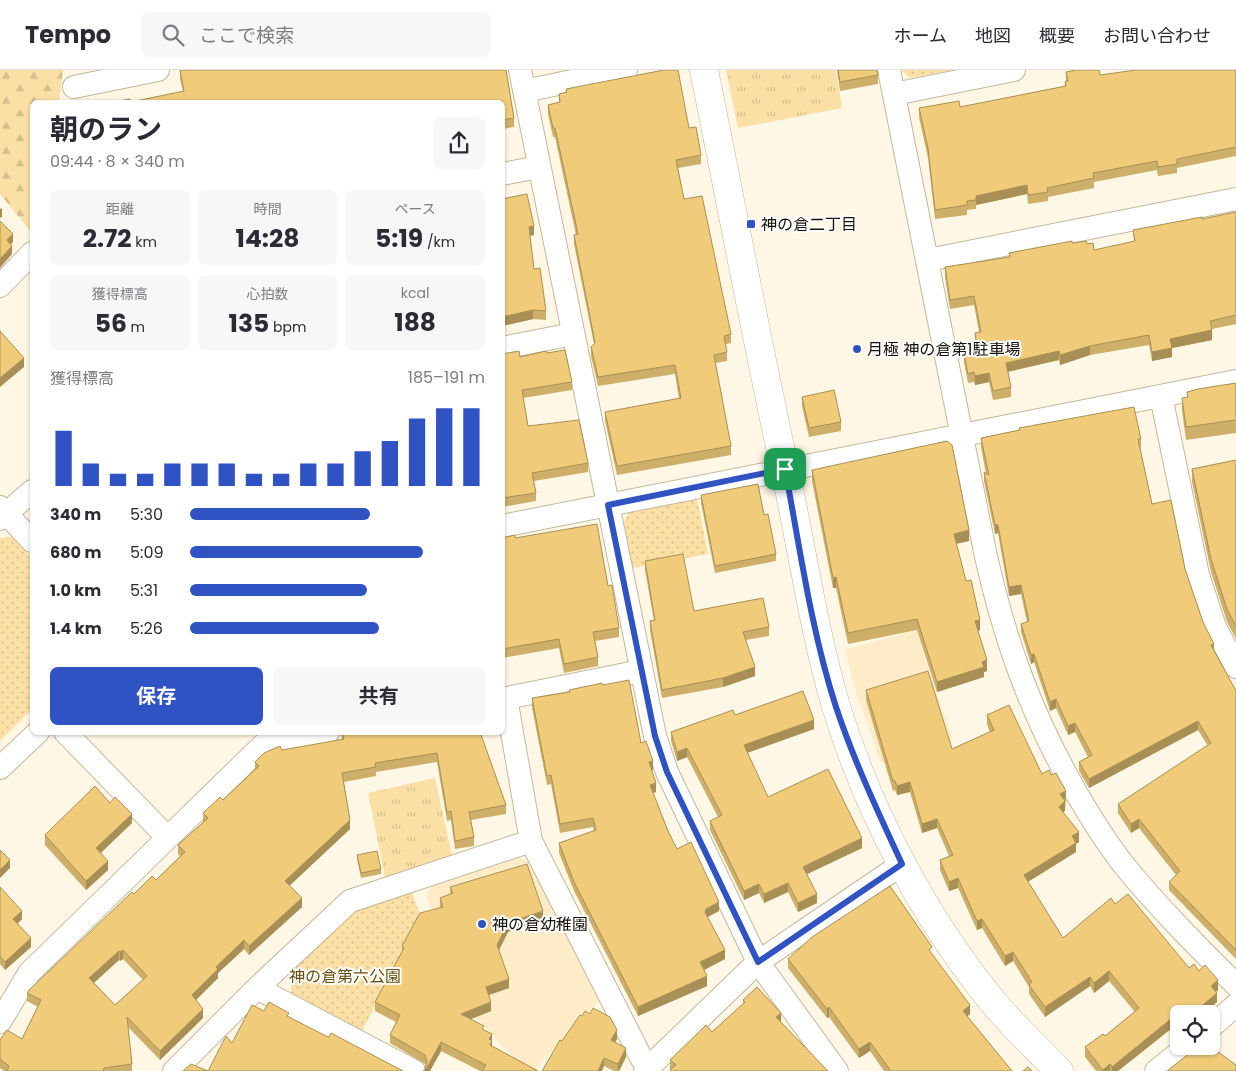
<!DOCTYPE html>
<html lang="ja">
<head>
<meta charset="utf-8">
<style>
	:root { --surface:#fff; --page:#f7f7f7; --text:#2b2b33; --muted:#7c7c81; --line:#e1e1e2; --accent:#3053c3 }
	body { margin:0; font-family:Poppins,"Noto Sans JP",sans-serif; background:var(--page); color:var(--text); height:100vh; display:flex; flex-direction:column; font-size:19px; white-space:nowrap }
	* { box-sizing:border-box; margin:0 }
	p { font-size:16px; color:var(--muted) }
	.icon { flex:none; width:28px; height:28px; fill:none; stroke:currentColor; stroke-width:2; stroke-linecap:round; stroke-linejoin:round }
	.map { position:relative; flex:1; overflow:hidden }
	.side { position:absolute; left:30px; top:30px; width:475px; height:635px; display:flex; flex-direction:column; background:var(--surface); border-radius:8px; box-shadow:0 1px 4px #0004 }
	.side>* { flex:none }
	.fabs { position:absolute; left:1170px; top:935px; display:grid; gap:10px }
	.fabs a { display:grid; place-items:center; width:50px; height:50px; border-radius:8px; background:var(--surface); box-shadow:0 1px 4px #0004; font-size:25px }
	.pin { position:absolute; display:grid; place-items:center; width:42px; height:42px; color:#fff; margin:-21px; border-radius:10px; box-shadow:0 2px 8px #0006 }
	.round { display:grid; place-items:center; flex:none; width:52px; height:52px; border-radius:8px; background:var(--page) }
	.headline { display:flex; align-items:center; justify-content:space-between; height:85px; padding:0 20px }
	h1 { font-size:28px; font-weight:700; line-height:38px }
	.figures { display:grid; grid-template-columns:repeat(3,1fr); gap:8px; height:85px; padding:5px 20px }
	.figures div { display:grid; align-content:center; border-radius:8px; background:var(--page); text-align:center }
	.figures b { font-size:25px; font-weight:700 }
	.figures small { font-size:14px; font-weight:400 }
	.figures p { font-size:14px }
	.chart { height:140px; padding:10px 20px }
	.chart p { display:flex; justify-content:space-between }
	.chart svg { width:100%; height:90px; margin-top:5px; stroke:var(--accent); stroke-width:6 }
	.action { display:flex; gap:10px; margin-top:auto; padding:10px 20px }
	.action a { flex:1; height:58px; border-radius:8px; background:var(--accent); color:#fff; font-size:20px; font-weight:700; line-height:58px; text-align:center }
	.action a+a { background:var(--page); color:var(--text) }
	ul { padding:0 20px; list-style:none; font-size:16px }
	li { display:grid; grid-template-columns:80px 60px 1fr; align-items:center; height:38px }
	li i { height:12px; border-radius:6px; background:var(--accent) }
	header { display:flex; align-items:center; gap:30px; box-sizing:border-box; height:70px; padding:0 25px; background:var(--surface); border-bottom:1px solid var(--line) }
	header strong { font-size:24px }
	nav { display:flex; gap:28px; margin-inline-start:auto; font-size:18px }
	.search { width:350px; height:45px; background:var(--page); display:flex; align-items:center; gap:12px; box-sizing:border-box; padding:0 18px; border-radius:8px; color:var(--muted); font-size:19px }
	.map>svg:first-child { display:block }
	.built { fill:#fdecc7 }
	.grass { fill:url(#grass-tufts) }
	.forest { fill:url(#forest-firs) }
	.park { fill:url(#park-dots) }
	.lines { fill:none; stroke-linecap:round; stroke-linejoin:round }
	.minor-casing { stroke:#c4b79b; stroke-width:24 }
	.tertiary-casing { stroke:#c4b79b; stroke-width:29 }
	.minor { stroke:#fff; stroke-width:22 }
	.tertiary { stroke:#fff; stroke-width:28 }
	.wall { fill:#ceaf69; fill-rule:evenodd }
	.shaded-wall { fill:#a88f55 }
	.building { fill:#f0cc7a; stroke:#a88f55; fill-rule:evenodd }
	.route-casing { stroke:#fff; stroke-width:10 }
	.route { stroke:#3053c3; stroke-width:6 }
	.poi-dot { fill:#3053c3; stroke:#fff; stroke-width:2 }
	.labels { text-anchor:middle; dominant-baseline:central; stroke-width:4; stroke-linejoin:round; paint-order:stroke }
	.poi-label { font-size:16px; fill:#151107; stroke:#fff; text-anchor:start }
	.park-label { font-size:16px; fill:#674f0f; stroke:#fff }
</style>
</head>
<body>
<header>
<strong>Tempo</strong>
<div class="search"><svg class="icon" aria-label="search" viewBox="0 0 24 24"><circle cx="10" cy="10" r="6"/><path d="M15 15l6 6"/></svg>ここで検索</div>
<nav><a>ホーム</a><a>地図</a><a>概要</a><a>お問い合わせ</a></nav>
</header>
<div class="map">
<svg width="1236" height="1001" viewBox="0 0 1236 1001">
	<defs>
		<pattern id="grass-tufts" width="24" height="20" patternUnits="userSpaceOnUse" patternTransform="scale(1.25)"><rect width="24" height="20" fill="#fae0a5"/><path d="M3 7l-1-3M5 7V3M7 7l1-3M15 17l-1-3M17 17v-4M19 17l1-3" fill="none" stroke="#d5bf8d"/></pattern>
		<pattern id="forest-firs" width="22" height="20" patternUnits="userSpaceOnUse" patternTransform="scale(1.25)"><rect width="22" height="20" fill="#fae0a5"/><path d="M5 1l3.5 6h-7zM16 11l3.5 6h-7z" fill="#d5bf8d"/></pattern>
		<pattern id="park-dots" width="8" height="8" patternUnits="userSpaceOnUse" patternTransform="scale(1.25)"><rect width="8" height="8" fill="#fae0a5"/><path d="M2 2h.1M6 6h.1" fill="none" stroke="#d5bf8d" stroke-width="1.8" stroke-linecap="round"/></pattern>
	</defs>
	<rect width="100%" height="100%" fill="#fff7e5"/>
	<path class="built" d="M918 560 925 589 953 670 881 693 853 613 845 579Z
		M519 787 529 792 599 931 533 1001H527L466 938 426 825 432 815Z"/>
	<path class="grass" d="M726 0H836L842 38 738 58Z
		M435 708 452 785 385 807 368 723Z"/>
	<path class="forest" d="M0 0H63L59 32H32V163L0 124Z"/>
	<path class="park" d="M901 0H952L910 8Z
		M697 428 708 484 633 498 624 451 630 441Z
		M12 467 32 488V639L0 671V468Z
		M412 822 421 848 362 961 292 925 289 904 354 842Z"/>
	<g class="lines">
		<g class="minor-casing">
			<path id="minor" d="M520 0 655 666 667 702 758 892 837 1001
				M889 0 985 482C1005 572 1031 644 1077 724 1091 748 1106 772 1123 794 1158 837 1197 876 1236 915
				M74 17 158 0
				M524 21 626 0
				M894 24 1014 0
				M502 104 539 97
				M928 190 1236 129
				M0 216 32 183
				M502 278 573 264
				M1161 326 1198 505 1215 557 1236 597
				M0 437 32 471
				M0 449 32 421
				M502 456 1236 311
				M506 628 531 771 647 999
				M502 629 641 601
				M65 662 167 767
				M0 698 38 662
				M257 918 414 1001
				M0 952 29 903 263 675 328 662
				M1211 957 1236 935
				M174 1001 257 918 350 831 531 771
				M645 1001 758 892 902 794
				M1156 1001 1187 976"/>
		</g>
		<g class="tertiary-casing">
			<path id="tertiary" d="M704 0C731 133 756 267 785 400 802 478 813 557 835 633 867 740 927 854 999 939 1017 960 1039 980 1059 1001"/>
		</g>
		<use href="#minor" class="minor"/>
		<use href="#tertiary" class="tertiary"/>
	</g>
	<path class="wall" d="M180 0H506L514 48V57L502 59V32H131L183 21 180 9Z
		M837 0H877L878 5V14L840 21Z
		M1236 0V86L1177 98V103L1158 106 1157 100 1094 112V118L1048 127V131L1028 134 1027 124 976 135V139L967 140V145L935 149 928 88 919 47V38L960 37 1065 16V12L1066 11V2L1100 5Z
		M566 19 689 58 701 85V94L678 98 684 129 731 264V273L726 274 727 282V291L715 293 731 376V385L617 405 605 351V342L679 329 675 304 598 316 591 286V277L594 274 574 174V165H576L555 67H553L548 44V35L559 32V24L566 22Z
		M502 129 534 165 530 166 534 199 546 241V250L533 249 502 256Z
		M1236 142V254L1212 259V270L1172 278V287L1152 291 1149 275 1090 285 1060 295 1059 290 1008 302 1011 317V327L993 330 989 312 975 315 974 312 968 313 964 292V283H966V278L976 276 975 263 979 262 974 235 950 239 945 207V197L1009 187V183L1072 173 1087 174 1094 180 1134 172 1133 160 1202 149Z
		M547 283 572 312V320L523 328 528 356 588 393V402L534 411 536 423V431L502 437V284L520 287Z
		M1236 313V363L1186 370 1182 341V328H1187V322Z
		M802 327 841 352V361L809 367 802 336Z
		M1019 358 1141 369V377L1140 378 1152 434 1185 499 1203 552 1214 581 1236 621V889L1169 820V812L1176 805 1139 758 1131 763 1118 743V734L1208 676 1198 660 1089 718 1079 701V692L1088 687 1075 662 1068 665 1056 638 1050 641 1034 592 1031 594 1021 562V554L1027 552 1021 524 1009 526 998 463 995 464 984 411V402L986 404 981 377V368L1019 360Z
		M1236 390V569L1227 552 1211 502 1192 412V399Z
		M812 400 969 471 956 474 966 511 980 560 978 561 987 601 984 602V607L937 622 917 560 848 574 836 518H833L812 411Z
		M701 425 764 445 776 484V491L715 503 701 433Z
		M502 468H515L608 516 619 558V567L595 571 598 587V596L564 603 559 578 502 588Z
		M645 491 694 541 769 557V566L746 570 755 606 723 617 662 628 650 560V551H654L645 500Z
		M603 615 641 673 653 700H651L656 722 653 723 668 761 677 779 719 841 707 847 725 889 704 900 707 916 638 946 574 821 559 783V773L594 761 593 757 560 763 551 714 547 715 532 638V628Z
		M866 620 952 679 990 662 987 654V645L1039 698 1042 704 1051 705 1066 731H1065V741L1063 742 1079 772 1076 774V782L1028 812 1063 868 1115 834 1189 898 1199 901 1218 920 1216 922 1217 932 1203 944H1179V965L1178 966 1172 958 1118 1001H1096L1085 987V977L1105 966 1135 942 1109 911 1094 923 1090 916 1045 947 1029 924V917L1013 891 1005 896 982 858 977 860 958 818 949 821 940 800V790L949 786 937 758 922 763 910 722 897 725 895 720 893 721 866 630Z
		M735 645 814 659 747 683 768 727 862 778 807 804 817 833 798 842 788 822 764 833 759 823 744 830 710 760V751L718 747 687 687 677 691 671 671V662Z
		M341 662H480L506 735V744L471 750 474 767V776L455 779 451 750 447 751 437 692 376 702V706L344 712 350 759 289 816 302 837 249 885 244 879 218 903V908L196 930 203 948 160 990 128 957 132 994V1001H4L0 998V970L22 969 38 937 27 931V923L134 824 156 810 180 786 178 784V775L203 752V743L223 730 255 699V692L282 680 342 670ZM123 889 143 910 115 935 94 913 119 890 120 891Z
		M110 733 132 753 101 783 108 800 86 820 45 775V765Z
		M357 785 381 799V804L361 808 357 789Z
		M0 817 22 849 17 854 31 877 5 900 0 894Z
		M450 817 543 849 508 862 499 880 509 918 488 925 491 941 471 949 484 960 492 970V976L538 1001H480L441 981 430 1001H423L426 997 425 994 390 973V965L396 952 375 941V932L402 883V876L440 838V828L450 824Z
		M932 884 970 944 967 946 1012 1001H884L870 981 859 988 829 947 827 948 788 898V889Z
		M743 930 781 943 671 1000 670 999V990L712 962 743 934Z
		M617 969 615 972 626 987 619 1001H614L604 996 562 971Z"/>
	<path class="shaded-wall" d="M1027 115V124L976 135V126Z
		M2 138V147L0 148V139Z
		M534 156V165L529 166V157Z
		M13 164V172L7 179V170Z
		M12 176V184L0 198V189Z
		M533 240V249L502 256V247Z
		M1212 260V270L1172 278V287L1152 291V282L1170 269Z
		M1090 276V285L1060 295V285Z
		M1059 281V290L1006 302V293Z
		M24 288V297L0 317V308Z
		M989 303V312L975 315V306Z
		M995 455H998V463L995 464Z
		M969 460V471L954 474V464Z
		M836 507V518H833V508Z
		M1021 515V524L1009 526V517Z
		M980 550V560L975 562V551Z
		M1214 574V583L1211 575Z
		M1034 584V592L1031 594V585Z
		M987 590V601L984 602V607L937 622V612L982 592Z
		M755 597V606L723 617V608Z
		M1056 629V638L1050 641V632Z
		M814 650V659L744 684V675Z
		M1198 651V660L1089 718V709Z
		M1075 653V662L1068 665V656Z
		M687 678V687L677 691V682Z
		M653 691V700L649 702V692Z
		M910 712V722L897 725V716Z
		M656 713V722L650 724V715Z
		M1066 721 1065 741 1059 746V737L1060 724Z
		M132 744V753L96 787V778Z
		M937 749V758L922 763V754Z
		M1139 749V758L1131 763V754Z
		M350 750V759L285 820V811Z
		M1079 762V772L1076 774V782L1024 814V805L1072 766Z
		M862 768V778L803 806V797Z
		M10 790V798L0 808V800Z
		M108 791V800L86 820V811Z
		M958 808V818L949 821V812Z
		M788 813V822L764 833V824Z
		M759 814V823L744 830V821Z
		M817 824V833L798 842V833Z
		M302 828V837L249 885V876Z
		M719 832V841L706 848 705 842 706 839Z
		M22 841V849L13 858V849Z
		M543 841V849L508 862 497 884V875L508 853Z
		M982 849V858L977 860V851Z
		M31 868V877L5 900V892Z
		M244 870V879L218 903V908L192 934V925L216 897Z
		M123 880V889L120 891V882Z
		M725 880V889L700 902V892Z
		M119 881V890L89 917V908Z
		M1013 882V891L1005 896V886Z
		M1109 901V911L1094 923V913Z
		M707 906V916L638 946V937Z
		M1090 907V916L1045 947V937Z
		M509 909V918L486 926V917Z
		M1218 910V920L1211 926V916Z
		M1217 923V932L1203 944H1192Z
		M491 932V941L461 953V944Z
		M970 935V944L963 950V941Z
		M829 937V947L827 948V939Z
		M203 939V948L160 990V981Z
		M781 943V952L776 947Z
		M1172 948V958L1118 1001H1112V997Z
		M1179 955V965L1178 966V956Z
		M617 960V969L611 979V970Z
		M492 964V979L490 984 489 969Z
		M441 972V981L430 1001H425Z
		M870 972V981L859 988V979Z
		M626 978V987L619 1001H618V994Z
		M604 988V996L602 1001H598Z
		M1110 994V1001H1103V1000Z"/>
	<path class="building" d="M180 0H506L514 48 502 50V32H131L184 21Z
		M664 0H678L689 58 696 57 701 85 676 90 684 129 702 126 731 264 724 266 727 282 714 285 731 376 617 396 605 342 681 328 675 295 598 307 591 277 595 273 574 165 578 164 555 58H553L548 35 560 32 559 24 567 22 566 19Z
		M838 0H877L878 5 840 12Z
		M1076 0H1099L1100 5 1136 0H1236V77L1177 89V94L1158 97 1157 91 1093 103 1094 108 1047 118 1048 122 1028 125 1027 115 976 126V130L967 131V135L935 140 928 78 919 38 959 31 960 37 1066 16 1065 12 1068 11 1066 2Z
		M130 29 131 32H114Z
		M527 124 534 156 529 157 534 199 540 198 546 241 533 240 502 247V129Z
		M1236 142V245L1210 251 1212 260 1170 269 1172 278 1152 282 1149 265 1090 276 1060 285 1059 281 1006 293 1011 317 993 321 989 303 975 306 974 302 968 304 964 283 966 282V278L977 276 975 263 981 262 974 226 950 230 945 197 1010 187 1009 183 1072 171V173L1086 171 1087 174 1093 173 1094 180 1135 171 1133 160 1202 147V149Z
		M0 151 13 164 7 170 12 176 0 189Z
		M0 261 24 288 0 308Z
		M565 280 572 312 522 320 528 356 579 350 588 393 532 403 536 423 502 428V284L519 281 520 287 546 281 547 283Z
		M1236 313V350L1186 357 1182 328 1188 327 1187 322 1198 319Z
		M834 320 841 352 809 358 802 327Z
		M1134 337 1141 369H1138L1152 434 1171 430 1185 499 1203 552 1214 574 1211 575 1236 621V880L1169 812 1180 801 1139 749 1131 754 1118 734 1211 673 1198 651 1089 709 1079 692 1092 685 1075 653 1068 656 1056 629 1050 632 1034 584 1031 585 1021 554 1029 551 1021 515 1009 517 998 455H995L984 402 989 405 981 368 1020 360 1019 358Z
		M947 371 952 375 969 460 954 464 966 511 971 510 980 550 975 551 987 590 982 592 984 597 937 612 917 549 848 563 836 507 833 508 812 400Z
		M1236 390V556L1227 539 1211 489 1192 399Z
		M758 414 764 445 768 444 776 484 715 496 701 425Z
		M597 454 608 516 612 515 619 558 593 562 598 587 564 594 559 569 502 579V468L515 465V468Z
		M683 484 694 541 763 528 769 557 743 562 755 597 723 608 662 620 650 551 655 550 645 491Z
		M928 601 952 679 994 660 987 645 1009 635 1039 698 1042 704 1049 700 1051 705 1056 703 1066 721 1060 724 1065 731 1059 737 1079 762 1072 766 1076 773 1024 805 1063 868 1111 828 1115 834 1128 824 1189 898 1194 894 1199 901 1205 895 1218 910 1211 916 1217 923 1192 944H1179V955L1178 956 1172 948 1112 997 1110 994 1103 1000 1085 977 1103 964 1105 966 1139 938 1109 901 1094 913 1090 907 1045 937 1029 915 1032 912 1013 882 1005 886 982 849 977 851 958 808 949 812 940 790 953 785 937 749 922 754 910 712 897 716 895 711H893L866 620Z
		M629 610 641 673 646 671 653 691 649 692 656 713 650 715 668 761 677 779 691 772 719 832 706 839 705 842 725 880 700 892 707 906 638 937 574 812 559 773 596 760 593 748 560 754 551 705 547 706 532 628 570 622 569 620 602 613 603 615Z
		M803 621 814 650 744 675 768 727 828 699 862 768 803 797 817 824 798 833 788 813 764 824 759 814 744 821 710 751 722 745 687 678 677 682 671 662 733 640 735 645Z
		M342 662H480L506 735 469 742 474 767 455 771 451 741 447 742 437 683 375 693 376 697 342 703 350 750 285 811 302 828 249 876 244 870 216 897 218 899 192 925 203 939 160 981 127 947 132 994 104 998 103 1001H7L9 996 0 989V970L7 960 22 969 41 930 27 923 29 920 132 822 134 824 152 806 156 810 185 782 178 775 208 748 203 743 220 727 223 730 259 696 255 692 264 683 280 676 282 680 344 669ZM123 880 147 906 115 935 89 908 119 881 120 882Z
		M95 716 110 733 115 727 132 744 96 778 108 791 86 811 45 765Z
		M0 780 10 790 0 800Z
		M377 781 381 799 361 803 357 785Z
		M527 794 543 841 508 853 497 875 509 909 486 917 491 932 461 944 484 956 482 959 492 964 489 969 492 971 490 975 538 1001H484L483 1000 486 995 441 972 425 1001H423L425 999 427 992 425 985 390 965 400 945 375 932 404 878 402 876 420 843 443 837 440 828 453 823 450 817Z
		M890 816 932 877 929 880 970 935 963 941 1012 1001H891L870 972 859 979 829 937 827 939 788 889 812 867Z
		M0 817 22 841 13 849 31 868 5 892 0 886Z
		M757 917 781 943 776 947 828 1001H671L670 1000 676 995 670 990 706 955 712 962 745 932 743 930Z
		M269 932 289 943 287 946 326 966 329 967 331 963 403 1001H183L191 994 208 1001 226 966 232 973 252 935 264 941Z
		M593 938 610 947 617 960 611 970 626 978 618 994 604 988 598 1001H542L560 970 562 971 580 945 582 946 585 941 590 944Z
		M1199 976H1210L1236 995V1000L1234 1001H1167Z
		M1028 997 1032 1001H1023Z"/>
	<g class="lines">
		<g class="route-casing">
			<path id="route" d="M785 399C800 478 811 560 836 637 854 691 878 742 902 794L758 892 667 702 655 666 608 435Z"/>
		</g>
		<use href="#route" class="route"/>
	</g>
	<g class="poi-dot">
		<rect x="746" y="149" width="10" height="10" rx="2.5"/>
		<circle cx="857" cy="279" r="5"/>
		<circle cx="482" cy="854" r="5"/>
	</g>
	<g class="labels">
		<g class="poi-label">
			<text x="761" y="154">神の倉二丁目</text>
			<text x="867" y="279">月極 神の倉第1駐車場</text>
			<text x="492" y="854">神の倉幼稚園</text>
		</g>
		<g class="park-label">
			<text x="345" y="906">神の倉第六公園</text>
		</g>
	</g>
</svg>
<div class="fabs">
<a><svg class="icon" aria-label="locate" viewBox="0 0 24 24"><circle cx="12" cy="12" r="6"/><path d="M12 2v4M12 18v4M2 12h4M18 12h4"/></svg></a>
</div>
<div class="pin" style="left:785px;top:399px;background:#1e9e55"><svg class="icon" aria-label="arrive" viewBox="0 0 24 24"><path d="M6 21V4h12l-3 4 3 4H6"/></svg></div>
<section class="side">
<div class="headline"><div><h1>朝のラン</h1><p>09:44 · 8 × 340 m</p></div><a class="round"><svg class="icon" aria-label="share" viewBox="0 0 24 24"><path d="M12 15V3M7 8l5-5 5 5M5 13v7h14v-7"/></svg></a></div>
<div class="figures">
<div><p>距離</p><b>2.72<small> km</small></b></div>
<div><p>時間</p><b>14:28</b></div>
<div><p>ペース</p><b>5:19<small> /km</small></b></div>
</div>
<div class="figures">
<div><p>獲得標高</p><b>56<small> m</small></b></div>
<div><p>心拍数</p><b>135<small> bpm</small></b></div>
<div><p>kcal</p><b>188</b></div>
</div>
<div class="chart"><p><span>獲得標高</span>185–191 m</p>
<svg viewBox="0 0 160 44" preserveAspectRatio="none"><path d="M5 44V17M15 44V33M25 44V38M35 44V38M45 44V33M55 44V33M65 44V33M75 44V38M85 44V38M95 44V33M105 44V33M115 44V27M125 44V22M135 44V11M145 44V6M155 44V6"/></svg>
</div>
<ul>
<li><b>340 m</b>5:30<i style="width:61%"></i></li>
<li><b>680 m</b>5:09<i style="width:79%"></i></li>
<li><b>1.0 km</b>5:31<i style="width:60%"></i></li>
<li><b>1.4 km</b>5:26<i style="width:64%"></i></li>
</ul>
<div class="action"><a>保存</a><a>共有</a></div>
</section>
</div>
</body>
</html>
